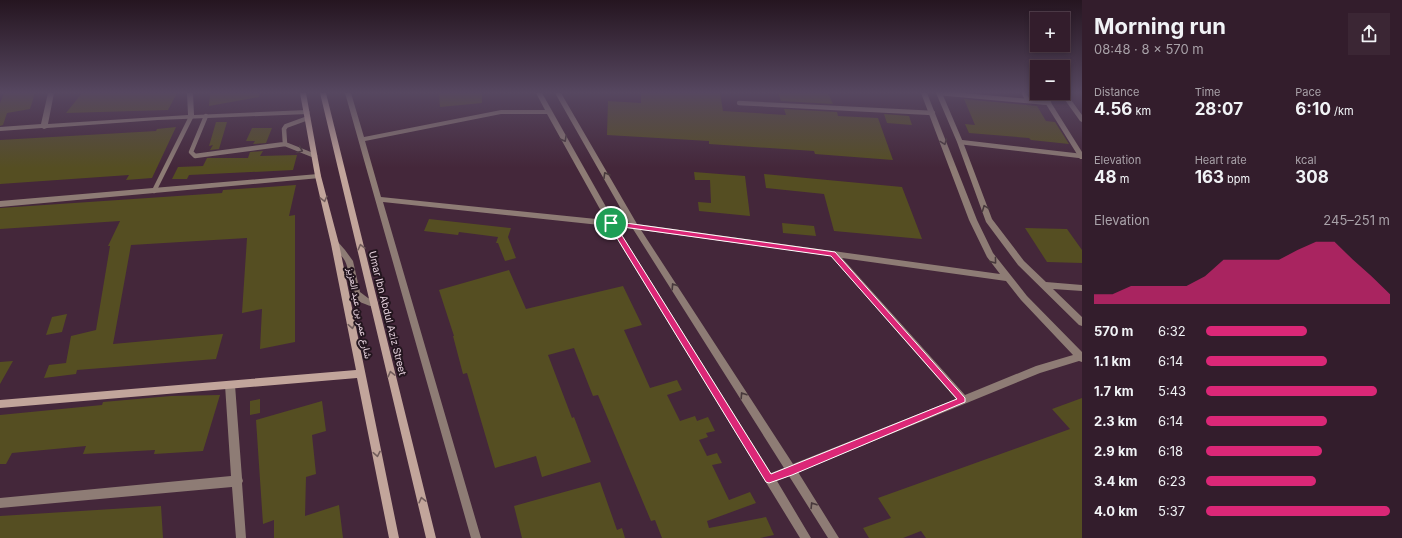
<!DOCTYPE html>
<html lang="en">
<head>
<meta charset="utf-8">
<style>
	:root { --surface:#331d2c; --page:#3b2634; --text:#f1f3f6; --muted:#a9a2a9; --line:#4e3b48; --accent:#db2777 }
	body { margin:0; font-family:Inter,Vazirmatn,sans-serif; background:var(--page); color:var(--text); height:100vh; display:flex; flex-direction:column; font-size:15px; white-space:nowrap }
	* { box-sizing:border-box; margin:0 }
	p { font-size:13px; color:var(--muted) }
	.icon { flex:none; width:22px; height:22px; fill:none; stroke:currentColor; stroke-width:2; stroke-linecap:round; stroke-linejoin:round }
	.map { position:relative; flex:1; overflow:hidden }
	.drawer { display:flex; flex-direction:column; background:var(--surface); width:320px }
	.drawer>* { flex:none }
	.tools { position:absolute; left:1030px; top:12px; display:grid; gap:8px }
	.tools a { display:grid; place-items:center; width:40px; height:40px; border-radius:0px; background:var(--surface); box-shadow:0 2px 6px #0003,0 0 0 1px var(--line); font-size:20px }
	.pin { position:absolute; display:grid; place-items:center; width:34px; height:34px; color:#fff; margin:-17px; border:2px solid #fff; border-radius:50%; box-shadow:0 1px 4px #0007 }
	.round { display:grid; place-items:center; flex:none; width:42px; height:42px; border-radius:0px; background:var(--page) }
	.overview { display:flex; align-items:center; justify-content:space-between; height:68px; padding:0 12px }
	h1 { font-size:22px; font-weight:700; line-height:30px }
	.stats { display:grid; grid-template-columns:repeat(3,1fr); gap:6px; height:68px; padding:4px 12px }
	.stats div { display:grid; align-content:center }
	.stats b { font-size:17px; font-weight:700 }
	.stats small { font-size:11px; font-weight:400 }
	.stats p { font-size:11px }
	.chart { height:112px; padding:8px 12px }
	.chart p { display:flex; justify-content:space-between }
	.chart svg { width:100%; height:72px; margin-top:4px; fill:var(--accent); opacity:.7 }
	ul { padding:0 12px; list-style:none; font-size:13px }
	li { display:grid; grid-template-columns:64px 48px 1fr; align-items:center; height:30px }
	li i { height:10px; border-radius:5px; background:var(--accent) }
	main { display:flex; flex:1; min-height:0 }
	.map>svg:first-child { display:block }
	.building { fill:#554e22 }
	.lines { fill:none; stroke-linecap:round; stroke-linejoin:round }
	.lane { stroke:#8e7c75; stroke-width:4.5 }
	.street { fill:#8e7c75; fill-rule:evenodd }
	.secondary { fill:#c2a59b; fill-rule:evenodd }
	.oneway { stroke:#48393c }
	.oneway2 { stroke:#725d5c }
	.route { fill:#db2777; stroke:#fff; fill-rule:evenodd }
	.labels { text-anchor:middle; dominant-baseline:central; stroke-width:4; stroke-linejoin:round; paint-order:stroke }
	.street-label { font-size:10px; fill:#e4d0dc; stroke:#23151e }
</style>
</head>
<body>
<main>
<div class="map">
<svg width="1082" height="538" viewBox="0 0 1082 538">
	<rect width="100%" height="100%" fill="#44273a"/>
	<path class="building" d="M4 93H35L30 109 7 113 3 125 0 126V103Z
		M82 93H177L168 110 66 113Z
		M210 93H259V97L209 106Z
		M439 93H482V103L440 107Z
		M641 93H720L723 111 786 115 784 109 837 112 838 116 878 118 893 160 815 154 814 151 709 144V141L607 135 608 101 641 103Z
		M778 93H828L833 104 781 101Z
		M964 99 1037 106 1046 121 1055 122 1069 144 1031 140 1029 138 969 133 965 124 975 125Z
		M884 114 909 116 912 125 887 123Z
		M216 122H227L219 149 210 150 213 145 209 146Z
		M176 127 152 178 126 180 129 175 0 184V140L156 131 157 129Z
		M252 128H272L266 143 253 144 255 141H246Z
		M263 151 260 156 297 155 293 170 189 175 187 179H172L178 167 203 166 207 158H248L250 152Z
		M694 172 745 176 750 216 699 211 698 202 711 203 710 180H695Z
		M764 174 902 187 922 239 834 231 824 194 766 188Z
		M296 185 289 216 295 215V342L260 349 262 309 242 313 247 238 131 245 113 344 223 334 216 359 77 370 76 374 44 378 49 365 66 363 71 336 96 330 110 246H108L120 221 0 229V208L222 193 223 190Z
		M429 219 511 228 508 237 516 258 505 261 498 243H496L498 237 459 232 458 235 424 231Z
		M782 223 814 226 816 236 783 233Z
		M1025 228 1067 229 1082 250V263L1047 262Z
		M509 270 526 309 623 286 642 325 624 330 650 388 677 380 682 390 667 395 680 421 695 416 697 421 708 417 715 431 706 433 708 437 699 440 707 456 717 453 722 463 712 465 729 500 750 492 756 503 707 521 709 528 766 517 774 535 760 538H662L655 520 651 521 598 395 593 396 574 348 548 355 572 418 574 417 591 462 542 477 536 456 495 468 467 373 463 374 453 336H454L439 290Z
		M67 314 62 332 46 335 52 317Z
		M13 361 0 384V362Z
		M220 395 203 451 154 454 155 450 83 454 86 446 12 453 6 464H0V415L102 405 103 402 171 396Z
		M1082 398V538H926L921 531 903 538H869L863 528 891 518 878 498 1070 429 1052 409Z
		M260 399V413L250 415V401Z
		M322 401 326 431 312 435 316 474 306 477 305 516 339 505 343 538H274V520L263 524 256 420Z
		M600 482 617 530 622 528 625 538H522L514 506Z
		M161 506 163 538H0V516Z"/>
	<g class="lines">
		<path class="lane" d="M939 93 1049 103
			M1024 93 1028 101
			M739 103 933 113
			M206 116 191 152 195 156 285 144 315 156
			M960 142 1081 156
			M285 144 284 129 286 126 308 118
			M154 191 191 117"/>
		<path class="street" d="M48 93H54L48 124 188 115 187 93H193L194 115 307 110 310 112 307 114 158 120 47 128 44 129 42 128 0 131V127L41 124Z
			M345 93H351L364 137 501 110H545L536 93H542L614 221 629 223 555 93H561L637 224 1000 274 987 257 969 220 921 93H927L977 220 993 253 1027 296 1082 352V362L1079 361 1040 373 798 472 839 538H828L789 476 777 481 811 538H800L609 226 383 202 481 538H471ZM501 114H547L606 220 381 197 365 141ZM617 227 633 229 784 468 771 473ZM641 230 831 256 956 399 793 464ZM842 258 1006 281 1021 300 1073 355 1036 366 965 395Z
			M936 93H942L963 142 992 219 1024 261 1046 282 1082 285V291L1053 289 1082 317V326L1079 325 1018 265 986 222 957 142Z
			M1039 93H1045L1082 152V159H1080Z
			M1060 93H1066L1082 115V122L1080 121Z
			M318 174H320L321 176 320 178 0 207V201Z
			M335 241 338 242 345 250 353 261 360 292 368 298 377 301 378 303 377 305C373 307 369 306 365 304 346 298 352 275 345 261 342 255 335 250 331 244Z
			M230 381 233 382 235 385 242 478 243 481 242 483 246 538H236L232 487 0 508V498L231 476 225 385 227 382Z"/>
		<path class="secondary" d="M300 93H306L321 176 339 244 399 538H389L357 378 0 408V400L356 370 331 244 315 176Z
			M320 93H326L436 538H426Z"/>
	</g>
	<defs><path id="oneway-chevron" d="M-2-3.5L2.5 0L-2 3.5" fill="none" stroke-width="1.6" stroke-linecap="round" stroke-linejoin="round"/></defs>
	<g class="oneway">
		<use href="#oneway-chevron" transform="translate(564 139) rotate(61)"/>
		<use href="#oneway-chevron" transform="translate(944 142) rotate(70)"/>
		<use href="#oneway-chevron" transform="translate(300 150) rotate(22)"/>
		<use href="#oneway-chevron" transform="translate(606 175) rotate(-120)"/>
		<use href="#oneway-chevron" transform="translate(985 208) rotate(-111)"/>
		<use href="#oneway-chevron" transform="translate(994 261) rotate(51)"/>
		<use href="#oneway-chevron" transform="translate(674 286) rotate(-123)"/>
		<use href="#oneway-chevron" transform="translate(743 395) rotate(-123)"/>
		<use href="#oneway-chevron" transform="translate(813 505) rotate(-122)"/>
	</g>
	<g class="oneway2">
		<use href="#oneway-chevron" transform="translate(324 199) rotate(76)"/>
		<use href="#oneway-chevron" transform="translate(361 247) rotate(-104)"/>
		<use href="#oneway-chevron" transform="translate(352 326) rotate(79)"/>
		<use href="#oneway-chevron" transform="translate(391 374) rotate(-104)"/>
		<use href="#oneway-chevron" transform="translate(377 454) rotate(79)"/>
		<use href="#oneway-chevron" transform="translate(422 500) rotate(-104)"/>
	</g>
	<linearGradient id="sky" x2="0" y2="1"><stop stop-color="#251520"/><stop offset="0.55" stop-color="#564760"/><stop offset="1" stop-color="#564760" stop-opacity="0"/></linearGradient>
	<rect width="1082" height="168" fill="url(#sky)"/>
	<path class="route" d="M611 221 835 252 965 398V402L792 475 769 483 766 482 609 225 608 223ZM616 226 831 256 957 399 771 474Z"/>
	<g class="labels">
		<g class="street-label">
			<text transform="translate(360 313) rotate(79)">شارع عمر بن عبد العزيز</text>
			<text transform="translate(388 313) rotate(76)">Umar Ibn Abdul Aziz Street</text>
		</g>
	</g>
</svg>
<div class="tools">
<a>+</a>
<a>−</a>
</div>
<div class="pin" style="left:611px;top:223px;background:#1e9e55"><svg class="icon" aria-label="arrive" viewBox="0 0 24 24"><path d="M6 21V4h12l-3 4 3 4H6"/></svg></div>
</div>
<section class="drawer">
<div class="overview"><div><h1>Morning run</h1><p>08:48 · 8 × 570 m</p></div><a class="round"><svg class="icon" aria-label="share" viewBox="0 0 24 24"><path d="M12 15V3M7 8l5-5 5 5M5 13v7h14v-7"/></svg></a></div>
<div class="stats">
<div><p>Distance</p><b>4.56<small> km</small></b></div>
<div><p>Time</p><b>28:07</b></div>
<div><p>Pace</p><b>6:10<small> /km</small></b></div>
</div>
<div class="stats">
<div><p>Elevation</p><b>48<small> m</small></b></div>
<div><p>Heart rate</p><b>163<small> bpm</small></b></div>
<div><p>kcal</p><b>308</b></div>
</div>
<div class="chart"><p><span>Elevation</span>245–251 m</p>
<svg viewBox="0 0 160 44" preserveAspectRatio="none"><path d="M0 44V38L10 38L20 33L30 33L40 33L50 33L60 27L70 17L80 17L90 17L100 17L110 11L120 6L130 6L140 17L150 27L160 38V44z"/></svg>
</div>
<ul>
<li><b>570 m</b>6:32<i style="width:55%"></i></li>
<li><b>1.1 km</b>6:14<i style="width:66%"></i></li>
<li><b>1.7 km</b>5:43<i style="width:93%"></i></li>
<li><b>2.3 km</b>6:14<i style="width:66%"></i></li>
<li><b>2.9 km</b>6:18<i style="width:63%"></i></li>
<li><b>3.4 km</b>6:23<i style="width:60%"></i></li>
<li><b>4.0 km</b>5:37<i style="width:100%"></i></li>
</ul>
</section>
</main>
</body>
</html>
